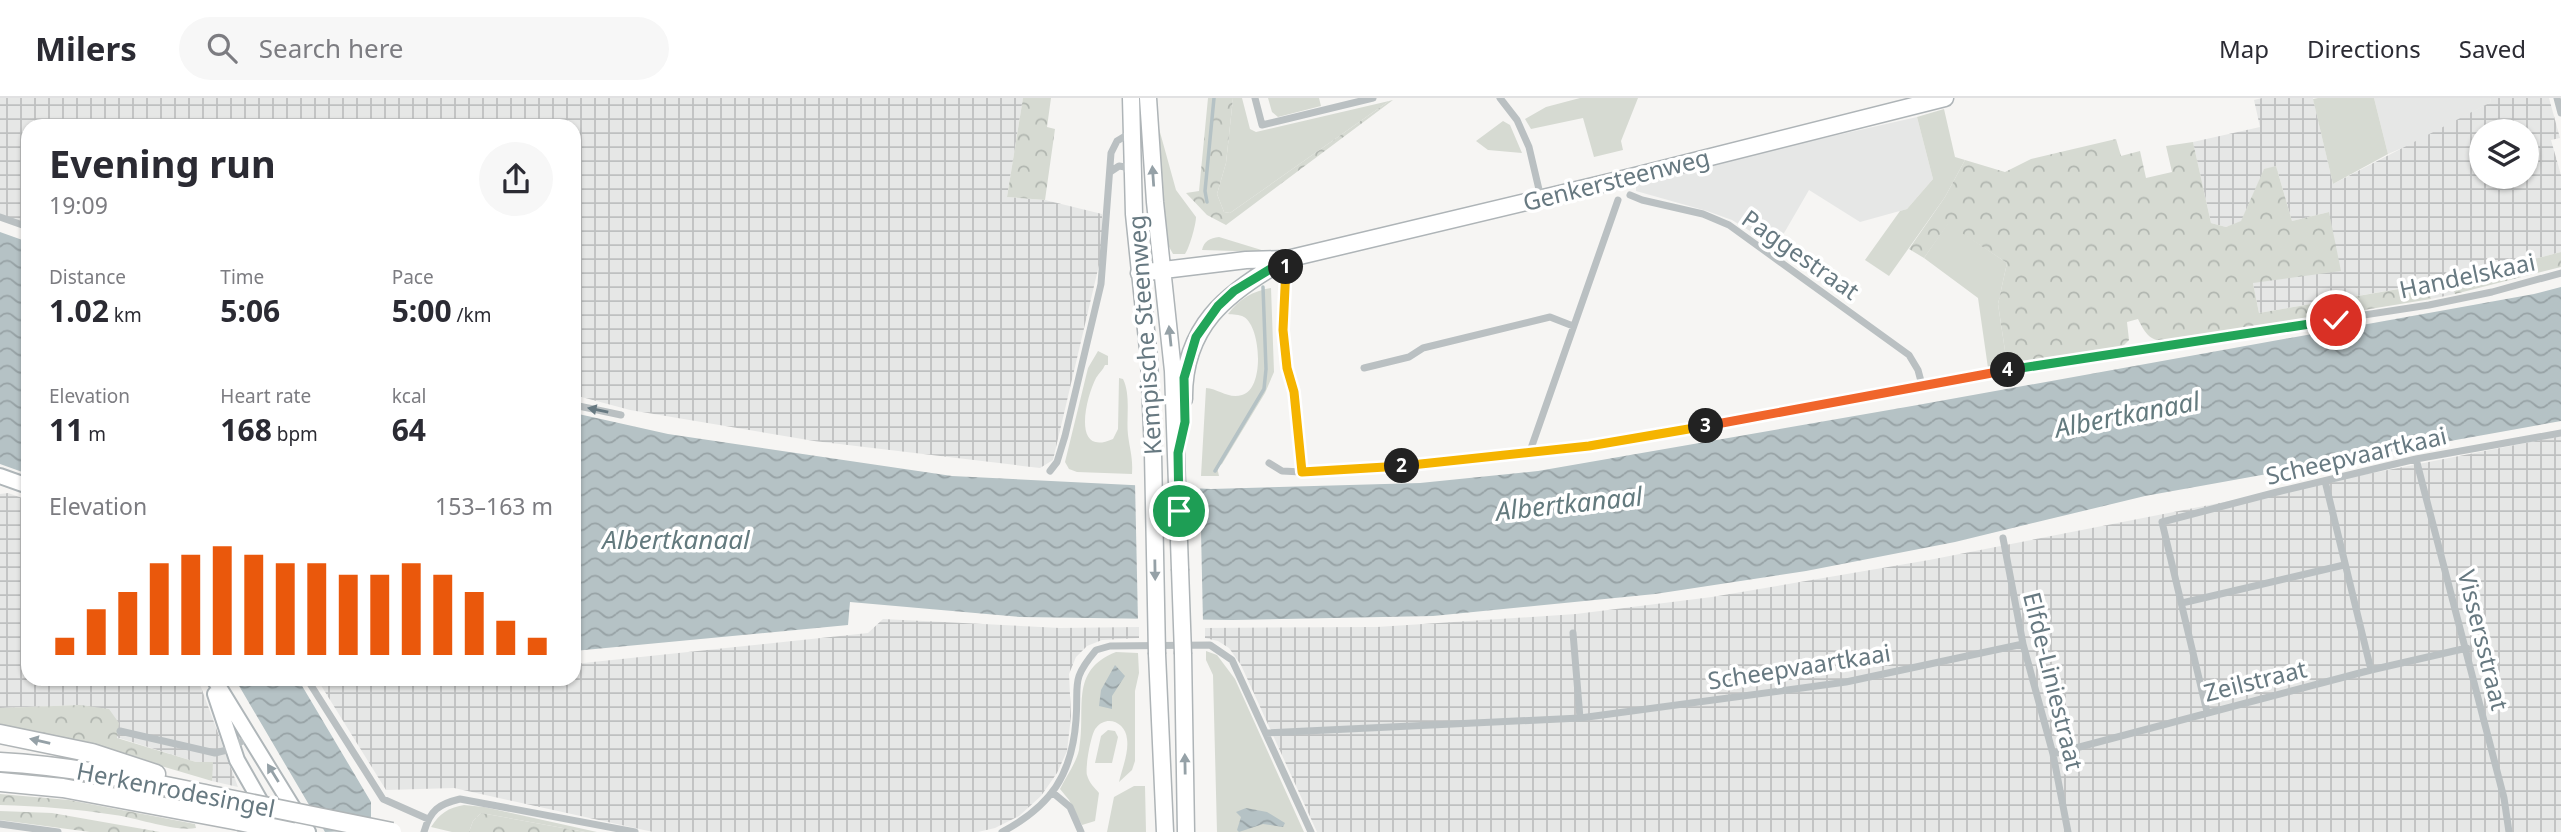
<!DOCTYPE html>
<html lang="en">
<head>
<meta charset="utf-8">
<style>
	:root { --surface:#fff; --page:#f7f7f7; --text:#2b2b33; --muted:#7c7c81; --line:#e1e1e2; --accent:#ea580c }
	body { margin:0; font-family:"Noto Sans",sans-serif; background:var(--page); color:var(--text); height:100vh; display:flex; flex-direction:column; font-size:26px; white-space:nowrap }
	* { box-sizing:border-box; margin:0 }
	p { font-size:23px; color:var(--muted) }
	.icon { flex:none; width:38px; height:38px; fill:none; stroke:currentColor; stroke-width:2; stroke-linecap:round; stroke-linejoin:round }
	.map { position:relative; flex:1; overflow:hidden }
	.panel { position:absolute; left:21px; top:21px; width:560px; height:567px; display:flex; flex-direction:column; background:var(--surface); border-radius:21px; box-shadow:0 2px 5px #0004 }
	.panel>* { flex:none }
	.tools { position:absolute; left:2469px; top:21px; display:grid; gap:14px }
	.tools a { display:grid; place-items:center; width:70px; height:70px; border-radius:50%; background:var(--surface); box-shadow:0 2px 5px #0004; font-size:35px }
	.pin { position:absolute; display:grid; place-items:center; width:60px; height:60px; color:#fff; margin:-30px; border:4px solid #fff; border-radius:50%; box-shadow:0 2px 7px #0007 }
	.km { position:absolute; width:35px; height:35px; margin:-18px; border-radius:50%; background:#222; color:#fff; font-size:19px; line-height:35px; text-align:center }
	.round { display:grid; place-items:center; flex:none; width:74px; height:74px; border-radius:37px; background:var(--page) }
	.overview { display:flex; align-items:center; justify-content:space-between; height:119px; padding:0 28px }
	h1 { font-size:38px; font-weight:700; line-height:52px }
	.metrics { display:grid; grid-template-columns:repeat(3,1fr); gap:10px; height:119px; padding:7px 28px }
	.metrics div { display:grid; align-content:center }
	.metrics b { font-size:30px; font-weight:700 }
	.metrics small { font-size:19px; font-weight:400 }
	.metrics p { font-size:19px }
	.chart { height:196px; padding:14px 28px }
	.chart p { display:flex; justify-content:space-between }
	.chart svg { width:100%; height:126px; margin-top:7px; stroke:var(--accent); stroke-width:6 }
	header { display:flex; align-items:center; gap:42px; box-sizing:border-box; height:98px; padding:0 35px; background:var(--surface); border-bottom:2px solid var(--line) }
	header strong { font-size:33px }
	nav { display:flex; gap:38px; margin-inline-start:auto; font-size:24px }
	.search { width:490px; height:63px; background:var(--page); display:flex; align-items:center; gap:18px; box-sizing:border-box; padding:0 24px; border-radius:38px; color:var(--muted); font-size:26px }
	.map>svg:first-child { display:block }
	.built { fill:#e6e7e6 }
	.industrial { fill:url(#industrial-grid); fill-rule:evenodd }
	.grass { fill:#d6dad2 }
	.forest { fill:url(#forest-crowns) }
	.water { fill:url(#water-waves) }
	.pier { fill:#f6f5f3 }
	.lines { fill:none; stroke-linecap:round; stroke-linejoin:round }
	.stream { stroke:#b5c2c5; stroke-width:3.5 }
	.secondary-casing { stroke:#afb6b9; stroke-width:18 }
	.primary-casing { stroke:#aeb4b7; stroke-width:19 }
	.highway-casing { stroke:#b0b5b7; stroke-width:21 }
	.street { stroke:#bac0c2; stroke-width:7 }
	.secondary { stroke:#fff; stroke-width:14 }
	.primary { stroke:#fff; stroke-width:16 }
	.highway { stroke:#fff; stroke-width:18 }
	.primary-bridge-casing { stroke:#aeb4b7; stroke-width:19; stroke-linecap:butt }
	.highway-bridge-casing { stroke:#b0b5b7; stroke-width:21; stroke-linecap:butt }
	.primary-bridge { stroke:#fff; stroke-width:16 }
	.highway-bridge { stroke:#fff; stroke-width:18 }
	.oneway { fill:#95a1a7 }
	.oneway2 { fill:#677981 }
	.split-1-casing { stroke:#fff; stroke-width:14 }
	.split-2-casing { stroke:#fff; stroke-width:14 }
	.split-3-casing { stroke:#fff; stroke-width:14 }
	.split-4-casing { stroke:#fff; stroke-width:14 }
	.split-5-casing { stroke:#fff; stroke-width:14 }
	.split-1 { stroke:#22a559; stroke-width:9 }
	.split-2 { stroke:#f5b400; stroke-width:9 }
	.split-3 { stroke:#f5b400; stroke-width:9 }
	.split-4 { stroke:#f0652b; stroke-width:9 }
	.split-5 { stroke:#22a559; stroke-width:9 }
	.labels { text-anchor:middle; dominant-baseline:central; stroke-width:7; stroke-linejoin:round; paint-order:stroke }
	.street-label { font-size:24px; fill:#677981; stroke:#fff }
	.water-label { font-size:26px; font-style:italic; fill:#637a7e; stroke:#fff }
</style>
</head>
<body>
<header>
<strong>Milers</strong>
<div class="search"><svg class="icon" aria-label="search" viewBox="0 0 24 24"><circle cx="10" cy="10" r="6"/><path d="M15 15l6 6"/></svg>Search here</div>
<nav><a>Map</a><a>Directions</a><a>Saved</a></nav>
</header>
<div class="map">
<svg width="2561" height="734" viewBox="0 0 2561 734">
	<defs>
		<pattern id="industrial-grid" width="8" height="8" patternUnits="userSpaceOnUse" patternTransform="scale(1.75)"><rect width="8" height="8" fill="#e6e7e6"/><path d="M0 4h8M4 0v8" fill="none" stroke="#bec0c0"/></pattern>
		<pattern id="forest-crowns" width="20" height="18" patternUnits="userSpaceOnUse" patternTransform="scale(1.75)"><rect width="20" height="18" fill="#d6dad2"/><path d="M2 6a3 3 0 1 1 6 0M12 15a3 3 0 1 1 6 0" fill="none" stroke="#b1b6b0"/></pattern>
		<pattern id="water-waves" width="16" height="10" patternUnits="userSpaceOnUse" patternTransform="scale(1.75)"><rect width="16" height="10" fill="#b5c2c5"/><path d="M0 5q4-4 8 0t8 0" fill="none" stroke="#97a2a5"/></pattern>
	</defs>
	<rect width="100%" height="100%" fill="#f6f5f3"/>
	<path class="built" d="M2374 0H2490L2491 4 2421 42 2388 56Z
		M1917 19 1933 81 1907 111 1860 124 1809 92 1776 149 1732 122 1707 113 1636 93V85L1640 82Z"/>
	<path class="industrial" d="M0 0H1023L1007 99 1045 102 1102 116 1103 150 1053 362 1040 370 814 343 630 312 574 297V28H28V130L0 120Z
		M2262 0H2313L2333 86 2491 4 2490 0H2549L2560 40 2551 42 2561 77V154L2451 183 2455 196 2431 201 2427 186 2259 215 2253 185 2329 114 2292 123 2276 68 2264 72 2241 124 2226 129 2211 125 2193 44 2260 29 2254 2ZM2482 33H2527V79H2482Z
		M2561 338V734H1317L1241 567 1229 550 1218 543 1205 540V530L1377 529 1576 516 1712 499 1929 462Z
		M8 395 28 402V581H198L238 689 212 683V664H196L116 639 80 607 0 610V396Z
		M883 521 1060 530 1139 529V540L1102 542 1087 548 1076 559 1069 576 1071 618 1067 653 1057 675 1041 698 1019 718 995 730 978 734H653L454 690 386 692 317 581H574V566L868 535Z"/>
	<path class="grass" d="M1233 0H1242L1250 31 1256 34 1389 3 1230 115 1224 114 1217 96 1226 65Z
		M1268 0H1319L1321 8 1278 19 1272 14Z
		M1580 0H1638L1621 43 1623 52 1594 59 1583 20 1531 31 1525 21 1546 9Z
		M2318 0H2374L2388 56 2333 86 2313 1Z
		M1944 11 1955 59 1965 62 1945 99 1889 178 1865 162 1900 113 1907 111 1933 81 1917 19Z
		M1503 23 1510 27 1522 55 1488 52 1476 43Z
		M1158 27 1176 92 1196 119C1196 127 1189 151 1185 156H1173L1167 145 1156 29Z
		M1948 125 2007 165 1998 206 2007 266 1988 270 1978 200 1924 160Z
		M1219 139 1268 154 1202 152C1204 143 1210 140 1219 139Z
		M1271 190 1274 274 1265 295 1222 366 1217 369 1219 378H1201L1206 290C1219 291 1228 301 1242 297 1265 291 1261 229 1244 219 1239 216 1233 217 1228 216 1239 201 1253 193 1271 190Z
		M1098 253 1108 258V267H1105C1103 272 1099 275 1096 280 1086 299 1071 360 1113 341L1118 331 1119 280 1123 281C1131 297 1126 320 1128 337 1130 353 1133 359 1132 376L1077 374 1069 371 1065 364 1088 270Z
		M1206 553 1217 557 1235 581 1304 734H1217L1213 577 1206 562Z
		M1116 554 1138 555 1139 575 1135 593V663L1132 672 1119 684C1122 671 1129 654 1127 641 1126 625 1107 616 1096 630 1091 635 1085 670 1087 677 1089 685 1095 690 1099 695L1095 723 1082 727 1069 702 1060 691C1066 679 1076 665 1079 652 1087 611 1068 573 1116 554Z
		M1108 632 1115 633 1118 639 1112 665H1095L1101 638Z
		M0 671 30 672 217 705 214 709 77 683 0 675Z
		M1134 688H1145L1146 734H1107L1114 699Z
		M464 707 484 709 597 734H585L481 715 473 723 469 734H452L431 729C440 715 448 710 464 707Z"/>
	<path class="forest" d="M1023 0H1051L1047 29 1055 31 1045 102 1007 99Z
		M1208 0H1233L1226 65 1217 96 1224 114 1230 115 1389 3 1393 2 1226 127 1207 117 1186 95 1199 93Z
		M2116 41 2121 58 2140 53 2146 80 2172 74 2166 48 2193 44 2211 125 2226 129 2241 123 2264 71 2276 68 2292 123 2329 114 2341 173 2253 185 2259 215 2428 186 2431 201 2169 244C2150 243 2146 237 2138 221L2127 224 2129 242 2121 250 2007 266 1998 206 2007 165 1948 126 1924 160 1909 151 1945 99 1965 62 2005 74 2031 61Z
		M2561 154V169L2455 196 2450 183Z
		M80 607 109 611 119 625 117 640 196 664H213L212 683 124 657 0 632V610Z
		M0 696 69 702 195 726 196 730C176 734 137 720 115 717 77 711 39 708 0 707Z
		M0 713 52 715 160 734H90L0 722Z
		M481 715 585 734H469L473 723Z"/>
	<path class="water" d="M0 134 28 144V376L0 366Z
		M2561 189V323L2145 398 1955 444 1806 473 1655 496 1433 518 1232 522 1020 519 850 504 848 527 574 553V315L668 336 952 378 1211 391 1420 385 1538 373 1912 308 2534 196Z
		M1115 567 1125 578 1112 598V611L1099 608 1101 592Z
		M235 581H298L371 704V732L325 734Z
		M1246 710 1267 714 1285 725 1283 729 1263 726 1239 734 1237 732 1241 719 1236 714Z"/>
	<path class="pier" d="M1135 384 1200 387 1203 525 1138 524Z"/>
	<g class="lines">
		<path class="stream" d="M1207 104 1205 93 1214 0
			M1215 373 1264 291 1266 271 1263 189"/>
		<g class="secondary-casing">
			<path id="secondary" d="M0 378 28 388
				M214 581 308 734
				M215 596 237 662 278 734"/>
		</g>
		<g class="primary-casing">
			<path id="primary" d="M1131 0 1134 116 1149 261 1153 355
				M1148 0 1155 104 1173 273 1180 471
				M1139 175 1246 162 1287 161 1631 79 1945 0
				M1184 301C1183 229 1226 195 1283 163
				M1157 556 1165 734
				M1183 556 1186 734"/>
		</g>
		<g class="highway-casing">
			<path id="highway" d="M0 636 92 655 156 676
				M0 664C76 668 150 685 224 700
				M0 684 63 690 239 723"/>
		</g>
		<path class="street" d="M1255 0 1262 27 1373 0
			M1500 0 1517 22 1529 49 1541 100
			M2557 0 2561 15
			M1110 74 1119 68 1125 69 1130 76
			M1630 97 1642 102 1703 116 1729 127 1909 257 1918 272 1922 287
			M0 119 28 129
			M1287 163 1283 232 1288 270 1294 294 1302 374
			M1364 270 1409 259 1423 250 1550 219 1573 228
			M574 307 621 317
			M1529 356 1618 102
			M2416 361 2504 700 2509 734
			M1269 365 1282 373 1302 374 1376 370 1529 356 1644 340 1981 276 2429 207 2492 194 2561 175
			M1050 373 1057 364 1065 338 1101 186 1111 55 1117 43 1132 34
			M2325 383 2371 572
			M2003 440 2023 546 2053 656 2068 734
			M2182 505 2344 467
			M1573 535 1580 620
			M307 581 383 701 428 721
			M2207 614 2162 424 2281 393 2416 361 2561 335
			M120 633 215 655 227 652 249 639
			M1266 635 1580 620 1846 584 2023 546
			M2053 656 2371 572 2467 550
			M1052 694 1070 709 1081 734
			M0 726 58 734
			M424 734C430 712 439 706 460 701L635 734
			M1002 734C1051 708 1072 677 1076 622 1079 585 1070 583 1096 552L1110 548 1210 547 1232 562 1311 734"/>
		<use href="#secondary" class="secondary"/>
		<use href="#primary" class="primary"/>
		<use href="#highway" class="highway"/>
		<g class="primary-bridge-casing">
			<path id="primary-bridge" d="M1153 355 1157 556
				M1180 471 1183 556"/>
		</g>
		<g class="highway-bridge-casing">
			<path id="highway-bridge" d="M224 700 392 734
				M239 723 292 734"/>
		</g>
		<use href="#primary-bridge" class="primary-bridge"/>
		<use href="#highway-bridge" class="highway-bridge"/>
	</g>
	<defs><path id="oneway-solid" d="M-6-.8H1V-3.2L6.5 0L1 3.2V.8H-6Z" transform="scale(1.75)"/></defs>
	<g class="oneway">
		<use href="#oneway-solid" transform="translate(1153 78) rotate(-94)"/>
		<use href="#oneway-solid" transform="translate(1170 238) rotate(-96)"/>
		<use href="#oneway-solid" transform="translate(1155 472) rotate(89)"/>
		<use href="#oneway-solid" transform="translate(40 643) rotate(-167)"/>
		<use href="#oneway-solid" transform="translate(1185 666) rotate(-91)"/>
		<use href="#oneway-solid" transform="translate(273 675) rotate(-122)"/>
	</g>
	<use class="oneway2" href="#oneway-solid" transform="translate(598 312) rotate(-168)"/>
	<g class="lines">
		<g class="split-1-casing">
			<path id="split-1" d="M1179 413 1178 355 1185 324 1184 280 1196 239 1218 208 1234 193 1287 161 1286 169"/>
		</g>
		<g class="split-2-casing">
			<path id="split-2" d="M1286 169 1283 232 1287 270 1294 294 1302 374 1402 368"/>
		</g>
		<g class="split-3-casing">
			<path id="split-3" d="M1402 368 1589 348 1706 328"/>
		</g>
		<g class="split-4-casing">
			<path id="split-4" d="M1706 328 2008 272"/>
		</g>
		<g class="split-5-casing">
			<path id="split-5" d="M2008 272 2336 222"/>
		</g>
		<use href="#split-1" class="split-1"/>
		<use href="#split-2" class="split-2"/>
		<use href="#split-3" class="split-3"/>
		<use href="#split-4" class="split-4"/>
		<use href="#split-5" class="split-5"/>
	</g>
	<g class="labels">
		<g class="street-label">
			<text transform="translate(1616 81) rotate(-14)">Genkersteenweg</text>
			<text transform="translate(1801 156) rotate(35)">Paggestraat</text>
			<text transform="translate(2467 177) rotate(-12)">Handelskaai</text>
			<text transform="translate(1144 237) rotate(-94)">Kempische Steenweg</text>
			<text transform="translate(2356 357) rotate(-13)">Scheepvaartkaai</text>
			<text transform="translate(2484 542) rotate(76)">Vissersstraat</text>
			<text transform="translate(1799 568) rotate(-9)">Scheepvaartkaai</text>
			<text transform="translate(2255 582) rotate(-14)">Zeilstraat</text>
			<text transform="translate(2054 583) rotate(76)">Elfde-Liniestraat</text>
			<text transform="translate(176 691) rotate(11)">Herkenrodesingel</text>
		</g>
		<g class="water-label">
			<text transform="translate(2127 316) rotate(-11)">Albertkanaal</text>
			<text transform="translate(1569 405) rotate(-6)">Albertkanaal</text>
			<text x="676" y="441">Albertkanaal</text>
		</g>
	</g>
</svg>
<div class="tools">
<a><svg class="icon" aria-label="layers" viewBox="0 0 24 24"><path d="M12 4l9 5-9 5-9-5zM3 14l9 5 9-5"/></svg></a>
</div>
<div class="pin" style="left:1179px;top:413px;background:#1e9e55"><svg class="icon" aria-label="arrive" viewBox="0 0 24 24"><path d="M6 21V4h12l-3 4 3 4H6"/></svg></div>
<div class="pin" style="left:2336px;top:222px;background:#d93025"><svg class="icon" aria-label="check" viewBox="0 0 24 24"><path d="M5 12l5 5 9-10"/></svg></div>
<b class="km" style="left:1286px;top:169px">1</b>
<b class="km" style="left:1402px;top:368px">2</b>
<b class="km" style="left:1706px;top:328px">3</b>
<b class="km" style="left:2008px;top:272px">4</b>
<section class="panel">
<div class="overview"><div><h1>Evening run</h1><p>19:09</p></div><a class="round"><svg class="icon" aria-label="share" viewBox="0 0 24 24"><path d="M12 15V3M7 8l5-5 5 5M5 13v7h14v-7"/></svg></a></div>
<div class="metrics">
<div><p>Distance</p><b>1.02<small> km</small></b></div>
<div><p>Time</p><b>5:06</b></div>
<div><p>Pace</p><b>5:00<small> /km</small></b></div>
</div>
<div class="metrics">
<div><p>Elevation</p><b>11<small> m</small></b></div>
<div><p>Heart rate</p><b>168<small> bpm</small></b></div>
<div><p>kcal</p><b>64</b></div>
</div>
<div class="chart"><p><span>Elevation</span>153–163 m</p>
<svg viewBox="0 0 160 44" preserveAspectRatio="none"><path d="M5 44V38M15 44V28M25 44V22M35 44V12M45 44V9M55 44V6M65 44V9M75 44V12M85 44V12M95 44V16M105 44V16M115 44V12M125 44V16M135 44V22M145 44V32M155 44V38"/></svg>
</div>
</section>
</div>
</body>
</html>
